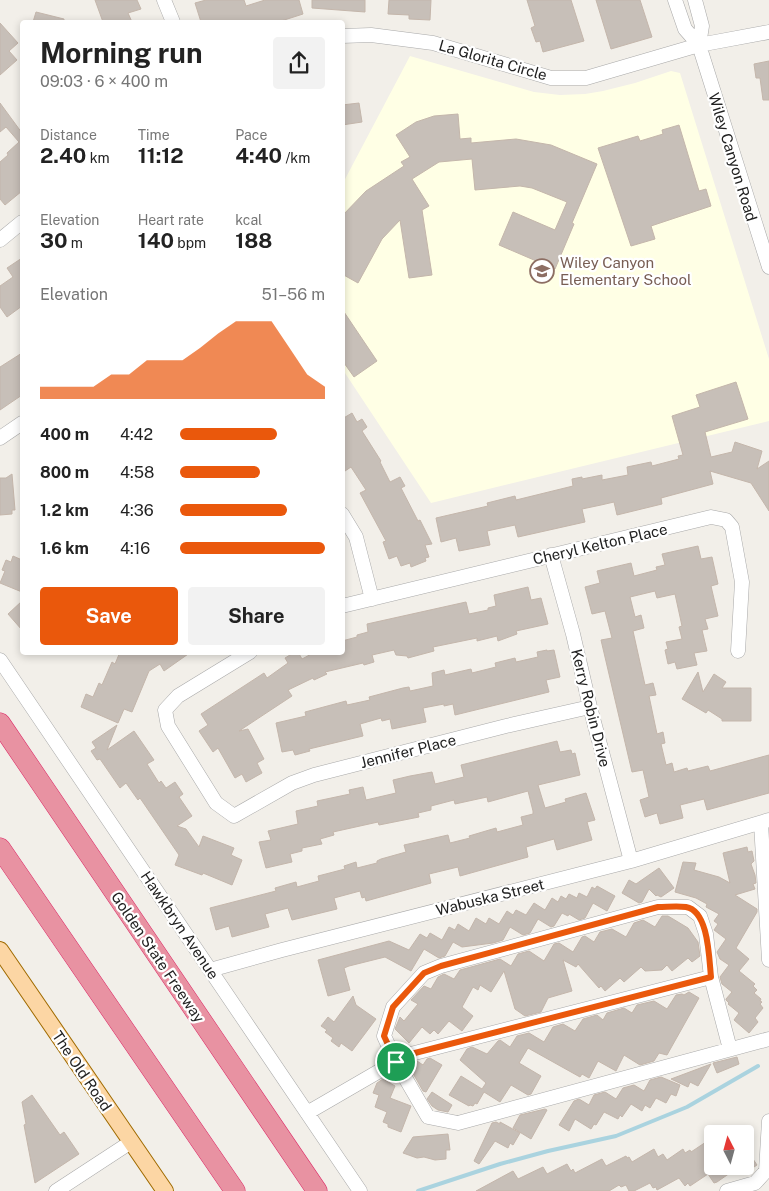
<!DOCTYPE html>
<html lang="en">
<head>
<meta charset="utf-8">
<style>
	:root { --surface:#fff; --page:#f2f2f2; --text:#222; --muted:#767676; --accent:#ea580c }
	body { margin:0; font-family:"Public Sans",sans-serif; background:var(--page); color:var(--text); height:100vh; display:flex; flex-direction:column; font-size:19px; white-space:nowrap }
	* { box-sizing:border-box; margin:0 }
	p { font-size:16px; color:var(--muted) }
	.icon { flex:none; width:28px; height:28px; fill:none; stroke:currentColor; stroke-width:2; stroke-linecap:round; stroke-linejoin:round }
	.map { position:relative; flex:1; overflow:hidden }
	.panel { position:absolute; left:20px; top:20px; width:325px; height:635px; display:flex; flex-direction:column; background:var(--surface); border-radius:5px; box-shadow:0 2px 8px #0003 }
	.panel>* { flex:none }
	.needle { width:32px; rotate:354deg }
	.buttons { position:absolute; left:704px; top:1125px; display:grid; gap:10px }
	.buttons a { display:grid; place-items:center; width:50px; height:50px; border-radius:5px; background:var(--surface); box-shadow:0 2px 8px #0003; font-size:25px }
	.pin { position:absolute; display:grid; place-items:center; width:42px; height:42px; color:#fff; margin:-21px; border:2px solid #fff; border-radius:50%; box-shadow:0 1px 5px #0007 }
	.round { display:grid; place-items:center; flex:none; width:52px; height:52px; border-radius:5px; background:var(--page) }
	.head { display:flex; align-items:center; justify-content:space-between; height:85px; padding:0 20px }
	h1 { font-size:28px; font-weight:700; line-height:38px }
	.figures { display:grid; grid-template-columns:repeat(3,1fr); gap:8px; height:85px; padding:5px 20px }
	.figures div { display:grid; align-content:center }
	.figures b { font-size:21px; font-weight:700 }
	.figures small { font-size:14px; font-weight:400 }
	.figures p { font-size:14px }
	.chart { height:140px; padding:10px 20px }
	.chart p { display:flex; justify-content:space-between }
	.chart svg { width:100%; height:90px; margin-top:5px; fill:var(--accent); opacity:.7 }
	.cta { display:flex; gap:10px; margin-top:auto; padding:10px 20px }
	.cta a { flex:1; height:58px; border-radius:5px; background:var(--accent); color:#fff; font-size:20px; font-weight:700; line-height:58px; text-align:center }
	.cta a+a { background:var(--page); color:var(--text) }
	ul { padding:0 20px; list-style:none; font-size:16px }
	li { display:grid; grid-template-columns:80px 60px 1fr; align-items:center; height:38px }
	li i { height:12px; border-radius:6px; background:var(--accent) }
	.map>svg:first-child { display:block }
	.education { fill:#ffffe5 }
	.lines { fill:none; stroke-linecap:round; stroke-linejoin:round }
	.stream { stroke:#aad3df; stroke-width:4 }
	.building { fill:#c7bfb8; stroke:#c4b6ab }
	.minor-casing { stroke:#a9a9a9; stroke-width:15 }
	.major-casing { stroke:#a06b00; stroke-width:18 }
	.highway-casing { stroke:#dc2a67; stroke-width:21 }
	.minor { stroke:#fff; stroke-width:14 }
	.major { stroke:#fcd6a4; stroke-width:16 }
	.highway { stroke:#e892a2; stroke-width:20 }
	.route-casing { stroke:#fff; stroke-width:10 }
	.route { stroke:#ea580c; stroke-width:6 }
	.labels { text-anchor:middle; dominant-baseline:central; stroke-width:4.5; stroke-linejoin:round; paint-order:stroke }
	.street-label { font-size:15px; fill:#222; stroke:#fff }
	.education-label { font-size:15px; fill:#785e54; stroke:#fff; text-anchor:start }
</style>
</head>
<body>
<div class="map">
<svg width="769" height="1191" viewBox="0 0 769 1191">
	<rect width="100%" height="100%" fill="#f2efe9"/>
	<path class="education" d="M410 56 534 92 560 95 585 94 603 91 635 83 671 71 680 73 769 359V421L431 503 343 370V183Z"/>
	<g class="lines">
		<path class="stream" d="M418 1191 500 1164 548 1151 616 1136 687 1107 758 1066"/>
	</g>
	<path class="building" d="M95 0H137L141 9 128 13 132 22H103Z
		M206 0H244L246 6 265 0H299L303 14 278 22H201L195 3Z
		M312 0H365V12L312 8Z
		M389 0H431L430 20 409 19V15L388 14Z
		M527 0H571L584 41 543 52 540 41 536 42 531 28 535 26Z
		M596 0H640L652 37 611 49Z
		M36 12 64 19V22H33Z
		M0 23 18 43 9 51 17 60 0 75Z
		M769 61V100H763L760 78H756L754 64Z
		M0 103 22 133V191L5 205 0 199V162L8 155 7 153 19 142 6 127 0 132Z
		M359 103 362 122 342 125V105Z
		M458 114 460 139 471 138V143L516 139 551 145 597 164 572 223 574 224 555 269 499 245 513 212 555 230 567 202 532 188 520 186 475 190 472 159 439 162 412 179 429 206 422 210 432 275 409 278 400 220 382 239 358 283 342 274V216L366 191 404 166 401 162 410 157 396 135 416 122 434 116Z
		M679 125 699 191 706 189 711 206 651 226 655 239 631 246 598 148 638 136 640 141 663 134 662 130Z
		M22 258V306L7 317 0 307V286L13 277 7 268Z
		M342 309 377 361 354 377 342 360Z
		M22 353V395L0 410V367Z
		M736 382 748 419 705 432 711 457 732 452 735 442 762 451 757 469 769 461V511L751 483 710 471 713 484 661 498 662 504 617 515 614 502 601 505 582 509 585 522 518 537 515 525 487 531 490 545 459 551 456 538 441 542 436 518 488 506 487 503 515 496 516 500 573 486 572 479 582 477V479L602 475V480L628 475 627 467 651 462 652 466 679 459 678 456 683 455 672 416 700 407 696 395Z
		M352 413 357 422 362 419 367 427 362 431 381 461 380 462 390 482 400 477 405 486 401 488 418 521 420 520 432 544 425 545 429 557 425 558 426 561 411 567 410 563 401 566 397 556 389 559 383 542 386 541 360 493 366 490 351 467 342 473V419Z
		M12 474 15 510H12V514L0 515V478H6Z
		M698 546 701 559 712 557 718 584 711 586 718 616 705 619 708 629 702 630 707 651 694 653 697 665 677 669 675 662 668 664 665 650 668 649 666 642 682 639 679 627 682 626 675 594 657 598 655 591 630 597 635 617 641 615 644 628 633 631 645 685 653 683 656 695 649 696 657 734 663 732 665 743 661 744 666 765 672 763 674 772 687 768 688 771 708 766 710 771 769 755V793L707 810 704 799 680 805 683 818 660 824 657 813 645 817 640 800 649 797 643 770 632 772 601 640 612 638 605 611 592 614 585 587 600 583 597 571 631 563 634 576 657 570 656 567 665 565 662 554Z
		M13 556 22 560V592L0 583 5 571 2 570 6 560 11 562Z
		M528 587 531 600 541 598 548 624 516 631 517 634 498 641 497 636 477 641V638L433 647 434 651 408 658 407 656 396 655 394 650 372 655 374 662 364 665 363 663 325 672 327 674 314 680 313 678 288 690 292 696 239 731 248 729 264 759 257 763 262 773 246 782 242 774 235 778 218 748 213 752 199 731 208 725 201 714 264 673 267 678 288 663 285 658 295 652H298L302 659 315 652H342V641L357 637V635L368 632 367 624 466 602 469 614 488 610V608L496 606 494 595Z
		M22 601V630L8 614Z
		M547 650V651L554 650 560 677 546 680 549 692 455 715 453 704 444 706V704L423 708 426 722 392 729 390 719 382 721 381 718 360 724 363 736 309 749 310 751 295 755 293 750 282 752 276 723 306 716 305 712 346 701 347 705 370 700 369 697 403 688 409 687 410 691 433 686 432 673 444 670 445 675 471 669 472 673 496 667 495 663 515 658 516 662 538 657 537 652Z
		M120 652H191L164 671 160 664 149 671 132 712 124 709 118 723 81 707 86 694 93 697 99 683 102 685 112 662 115 664Z
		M698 672 703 692 714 674 726 682 722 688H751V721H722V719L708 710 706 713 682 699Z
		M117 725 107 750 134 731 154 760 147 764 159 783 161 781 166 788 175 782 183 794 179 797 192 816 177 826 186 829 199 847 203 836 234 848 231 855 242 860 232 885 203 873 202 875 175 865 179 855 140 798 138 800 126 783 120 788 100 759 97 760 91 751 96 748 92 742Z
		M557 741 560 752 571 750 572 754 575 753 580 775 538 785 545 808 566 802 565 799 586 793 595 820 587 822 592 840 557 850 554 839 526 847 528 857 460 876 458 867 429 874 431 883 366 901 365 897 362 898 360 891 334 898 337 909 292 920 288 908 265 914 269 927 232 937 229 926 216 930 210 908 276 891 275 888 296 882 297 887 319 881 318 876 345 869 344 866 356 862 357 868 377 863V861L381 859 406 852 404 845 448 835 450 843 470 838 469 836 496 828 497 832 523 825 521 817 533 814V811L528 791 488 802 487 797 455 804 454 800 431 806V810L418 813 419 817 379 825 378 822 333 832 334 835 320 839 322 844 302 848V851L290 854 292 862 266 868 259 842 271 840 268 831 298 824 296 811 318 806 317 801 350 794 349 790 363 787 366 800 396 793 393 780 410 776 432 772 435 784 464 777 461 765Z
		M747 847 748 852 752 851 754 861 751 864 755 875 756 883 753 884 755 889 735 895 757 909V912L736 948 749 959 739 971 755 984 753 986 757 990 754 993 761 999 760 1001 762 1002 760 1004 763 1008 755 1018 758 1022 749 1033 734 1020 739 1013 728 1004 729 1003 726 1000V999L732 992 722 984 720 977 729 965 720 959 717 952 726 939 714 930 718 924 714 921 719 914 706 907 707 904 696 898 675 892 683 862 696 863 694 870 719 877 730 883 723 853Z
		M659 868 674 888 661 897 657 895 656 896 649 889 642 902 639 903 622 893 629 880 636 884Z
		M597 886 615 896 607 911 593 903 585 918 579 920 569 914 568 916 562 913 554 926 551 927 538 919 530 933 523 935 510 927 503 940 493 943 462 947 453 942 445 956 439 958 424 949 411 971 385 957 349 966 344 968 350 990 328 996 318 960 389 941 409 950 420 934 427 938 430 933 442 940 449 927 455 930 458 924 469 931 476 918 486 924 489 918 499 924 507 911 513 915 516 910 526 915 534 903 545 910 552 898 558 902 561 896 566 899 569 894 577 898 579 893 587 897 592 887 595 889Z
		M662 916H668L688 928 698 942 700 956 692 962 688 958 672 971 667 965 662 970 645 971 641 967 624 982 620 978 605 991 601 986 599 988 578 964 576 967 563 960 572 991 548 998 541 1012 525 1016 515 1009 504 971 491 992 480 985 478 990 473 987 462 1007 473 1016 462 1031 449 1021 438 1034 434 1030 430 1034 422 1027 409 1043 395 1029 400 1017 404 1021 418 1004 411 1000 424 986 431 989 438 977 444 974 454 979 460 970 500 959 511 966 518 954 529 951 544 961 554 944 559 943 573 952 582 937 585 936 594 942 600 932 612 929 626 937 634 923 643 920 655 927Z
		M689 992 699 998 667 1055 659 1053 654 1061 640 1065 624 1055 616 1071 598 1061 589 1078 582 1074 580 1077 528 1048 519 1063 541 1076 531 1094 528 1095 511 1085 500 1102 484 1092 477 1104 475 1103 473 1106 470 1105 469 1106 449 1095 461 1076 482 1089 486 1083 460 1060 467 1049 472 1047 487 1054 498 1041 500 1040 510 1047 517 1036 529 1033 544 1042 553 1027 563 1024 575 1031 583 1019 597 1015 603 1020 607 1013 624 1008 632 1013 637 1005 654 1001 667 1009 676 995 682 994 684 995Z
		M353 996 356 1005 376 1019 352 1051 341 1043 339 1047 331 1041 333 1038 325 1032 327 1030 321 1026 328 1017 334 1022Z
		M737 1057 739 1064 717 1073 713 1063Z
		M430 1058 442 1065 426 1092 423 1091 410 1068 414 1062 417 1061 423 1065 427 1059Z
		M711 1064 698 1086 690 1082 688 1087 671 1079Z
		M661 1077 680 1085 676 1096 671 1094 666 1103 656 1098 650 1108 645 1105 642 1111 631 1104 624 1114 622 1117 620 1115 618 1119 604 1112 596 1125 594 1124 591 1129 575 1119 569 1131 559 1125 574 1101 579 1099 589 1105 594 1095 605 1092 616 1099 623 1088 634 1085 644 1091 650 1080Z
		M383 1079 395 1086 390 1098 411 1106 401 1132 388 1127V1124L383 1122 387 1112 375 1107 379 1095 373 1093 377 1083Z
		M432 1092 452 1105 448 1112 438 1110 432 1106 427 1099Z
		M32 1095 60 1135 64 1132 79 1154 35 1183 24 1125 26 1124 22 1102Z
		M545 1109 547 1110 531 1139 513 1128 520 1115Z
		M496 1122 500 1124V1122L520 1133 513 1145 510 1143 508 1148 495 1141 479 1164 474 1161 492 1123Z
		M448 1134 450 1150H446V1159L435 1160 424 1157 417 1158 403 1153 413 1137Z
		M712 1138V1166H740L717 1182 714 1183 708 1174 690 1186 688 1183 685 1186 679 1178 657 1190 656 1187 653 1188 650 1183 634 1191H629L626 1185 621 1187 619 1185 609 1191H476L513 1171 518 1179 543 1167 547 1174 567 1164 571 1171 573 1169 575 1173 602 1159 606 1166 626 1156 627 1158 629 1157 632 1162 654 1149 658 1157 663 1154 667 1160 683 1149 685 1153 690 1150 691 1152Z
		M745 1147 757 1165 745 1173Z"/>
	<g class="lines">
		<g class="minor-casing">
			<path id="minor" d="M164 0 173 22
				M675 0 685 29 699 45 769 267
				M695 0 702 26 699 45
				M342 36 371 35 433 43 551 78H586L699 45 769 32
				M0 240 22 222
				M0 438 22 423
				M342 514 356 537 372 599
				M551 555 573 634 590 707 631 861
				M342 606 711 517 726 520 732 527 742 582 738 651
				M250 652 178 696 165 710 168 726 216 803 234 816 292 783 314 775 506 726 590 707
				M0 660 360 1191
				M761 823 769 960
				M210 970 282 950 631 861 769 820
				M730 1049 711 977 706 934 700 916 688 907H658L441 966 424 973 393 1007 384 1036 396 1062 428 1117 458 1123 769 1039
				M307 1113 407 1055 711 977
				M56 1191 131 1142
				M727 1191 755 1183 766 1171 769 1121"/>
		</g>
		<g class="major-casing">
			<path id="major" d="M0 950 165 1191"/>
		</g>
		<g class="highway-casing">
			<path id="highway" d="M0 723 317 1191
				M0 848 235 1191"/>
		</g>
		<use href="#minor" class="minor"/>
		<use href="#major" class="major"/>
		<use href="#highway" class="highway"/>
	</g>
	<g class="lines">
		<g class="route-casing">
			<path id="route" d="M658 907C667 907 677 906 686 907 709 911 709 959 711 977L407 1055 396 1062 384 1036 393 1007 424 973 441 966Z"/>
		</g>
		<use href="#route" class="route"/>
	</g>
	<defs>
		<g id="school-ring" transform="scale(1.25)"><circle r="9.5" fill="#fff" stroke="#8d6e63" stroke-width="1.5"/><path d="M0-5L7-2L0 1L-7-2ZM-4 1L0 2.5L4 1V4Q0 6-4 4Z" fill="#8d6e63"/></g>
	</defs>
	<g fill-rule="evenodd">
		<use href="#school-ring" x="542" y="271"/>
	</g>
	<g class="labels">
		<g class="street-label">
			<text transform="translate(493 60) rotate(16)">La Glorita Circle</text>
			<text transform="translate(733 157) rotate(73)">Wiley Canyon Road</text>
			<text transform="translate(600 544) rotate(-13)">Cheryl Kelton Place</text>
			<text transform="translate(591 708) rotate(76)">Kerry Robin Drive</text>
			<text transform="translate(408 751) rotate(-14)">Jennifer Place</text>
			<text transform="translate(490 897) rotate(-14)">Wabuska Street</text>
			<text transform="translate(180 925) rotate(56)">Hawkbryn Avenue</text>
			<text transform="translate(158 957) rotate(56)">Golden State Freeway</text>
			<text transform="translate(82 1071) rotate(56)">The Old Road</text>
		</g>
		<g class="education-label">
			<text x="560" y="262">Wiley Canyon<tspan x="560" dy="17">Elementary School</tspan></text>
		</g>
	</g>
</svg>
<div class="buttons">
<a><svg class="needle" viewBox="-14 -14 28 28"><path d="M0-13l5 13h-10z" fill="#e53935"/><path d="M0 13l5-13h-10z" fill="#767676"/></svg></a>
</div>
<div class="pin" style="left:396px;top:1062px;background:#1e9e55"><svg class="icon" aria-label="arrive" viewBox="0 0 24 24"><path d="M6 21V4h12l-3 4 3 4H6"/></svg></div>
<section class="panel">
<div class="head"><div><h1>Morning run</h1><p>09:03 · 6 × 400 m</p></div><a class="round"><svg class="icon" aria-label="share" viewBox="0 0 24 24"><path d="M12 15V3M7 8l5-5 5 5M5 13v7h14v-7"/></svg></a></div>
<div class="figures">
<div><p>Distance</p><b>2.40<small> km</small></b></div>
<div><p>Time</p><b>11:12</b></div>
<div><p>Pace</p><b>4:40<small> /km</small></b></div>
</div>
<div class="figures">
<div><p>Elevation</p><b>30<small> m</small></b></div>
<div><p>Heart rate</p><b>140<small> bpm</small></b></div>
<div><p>kcal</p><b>188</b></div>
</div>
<div class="chart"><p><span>Elevation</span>51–56 m</p>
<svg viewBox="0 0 160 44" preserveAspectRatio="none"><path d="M0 44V38L10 38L20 38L30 38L40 32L50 32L60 25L70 25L80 25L90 19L100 12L110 6L120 6L130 6L140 19L150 32L160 38V44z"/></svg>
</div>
<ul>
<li><b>400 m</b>4:42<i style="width:67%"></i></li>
<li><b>800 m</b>4:58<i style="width:55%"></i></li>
<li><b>1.2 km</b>4:36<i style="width:74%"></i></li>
<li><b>1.6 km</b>4:16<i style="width:100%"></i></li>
</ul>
<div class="cta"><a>Save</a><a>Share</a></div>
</section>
</div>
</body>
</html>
